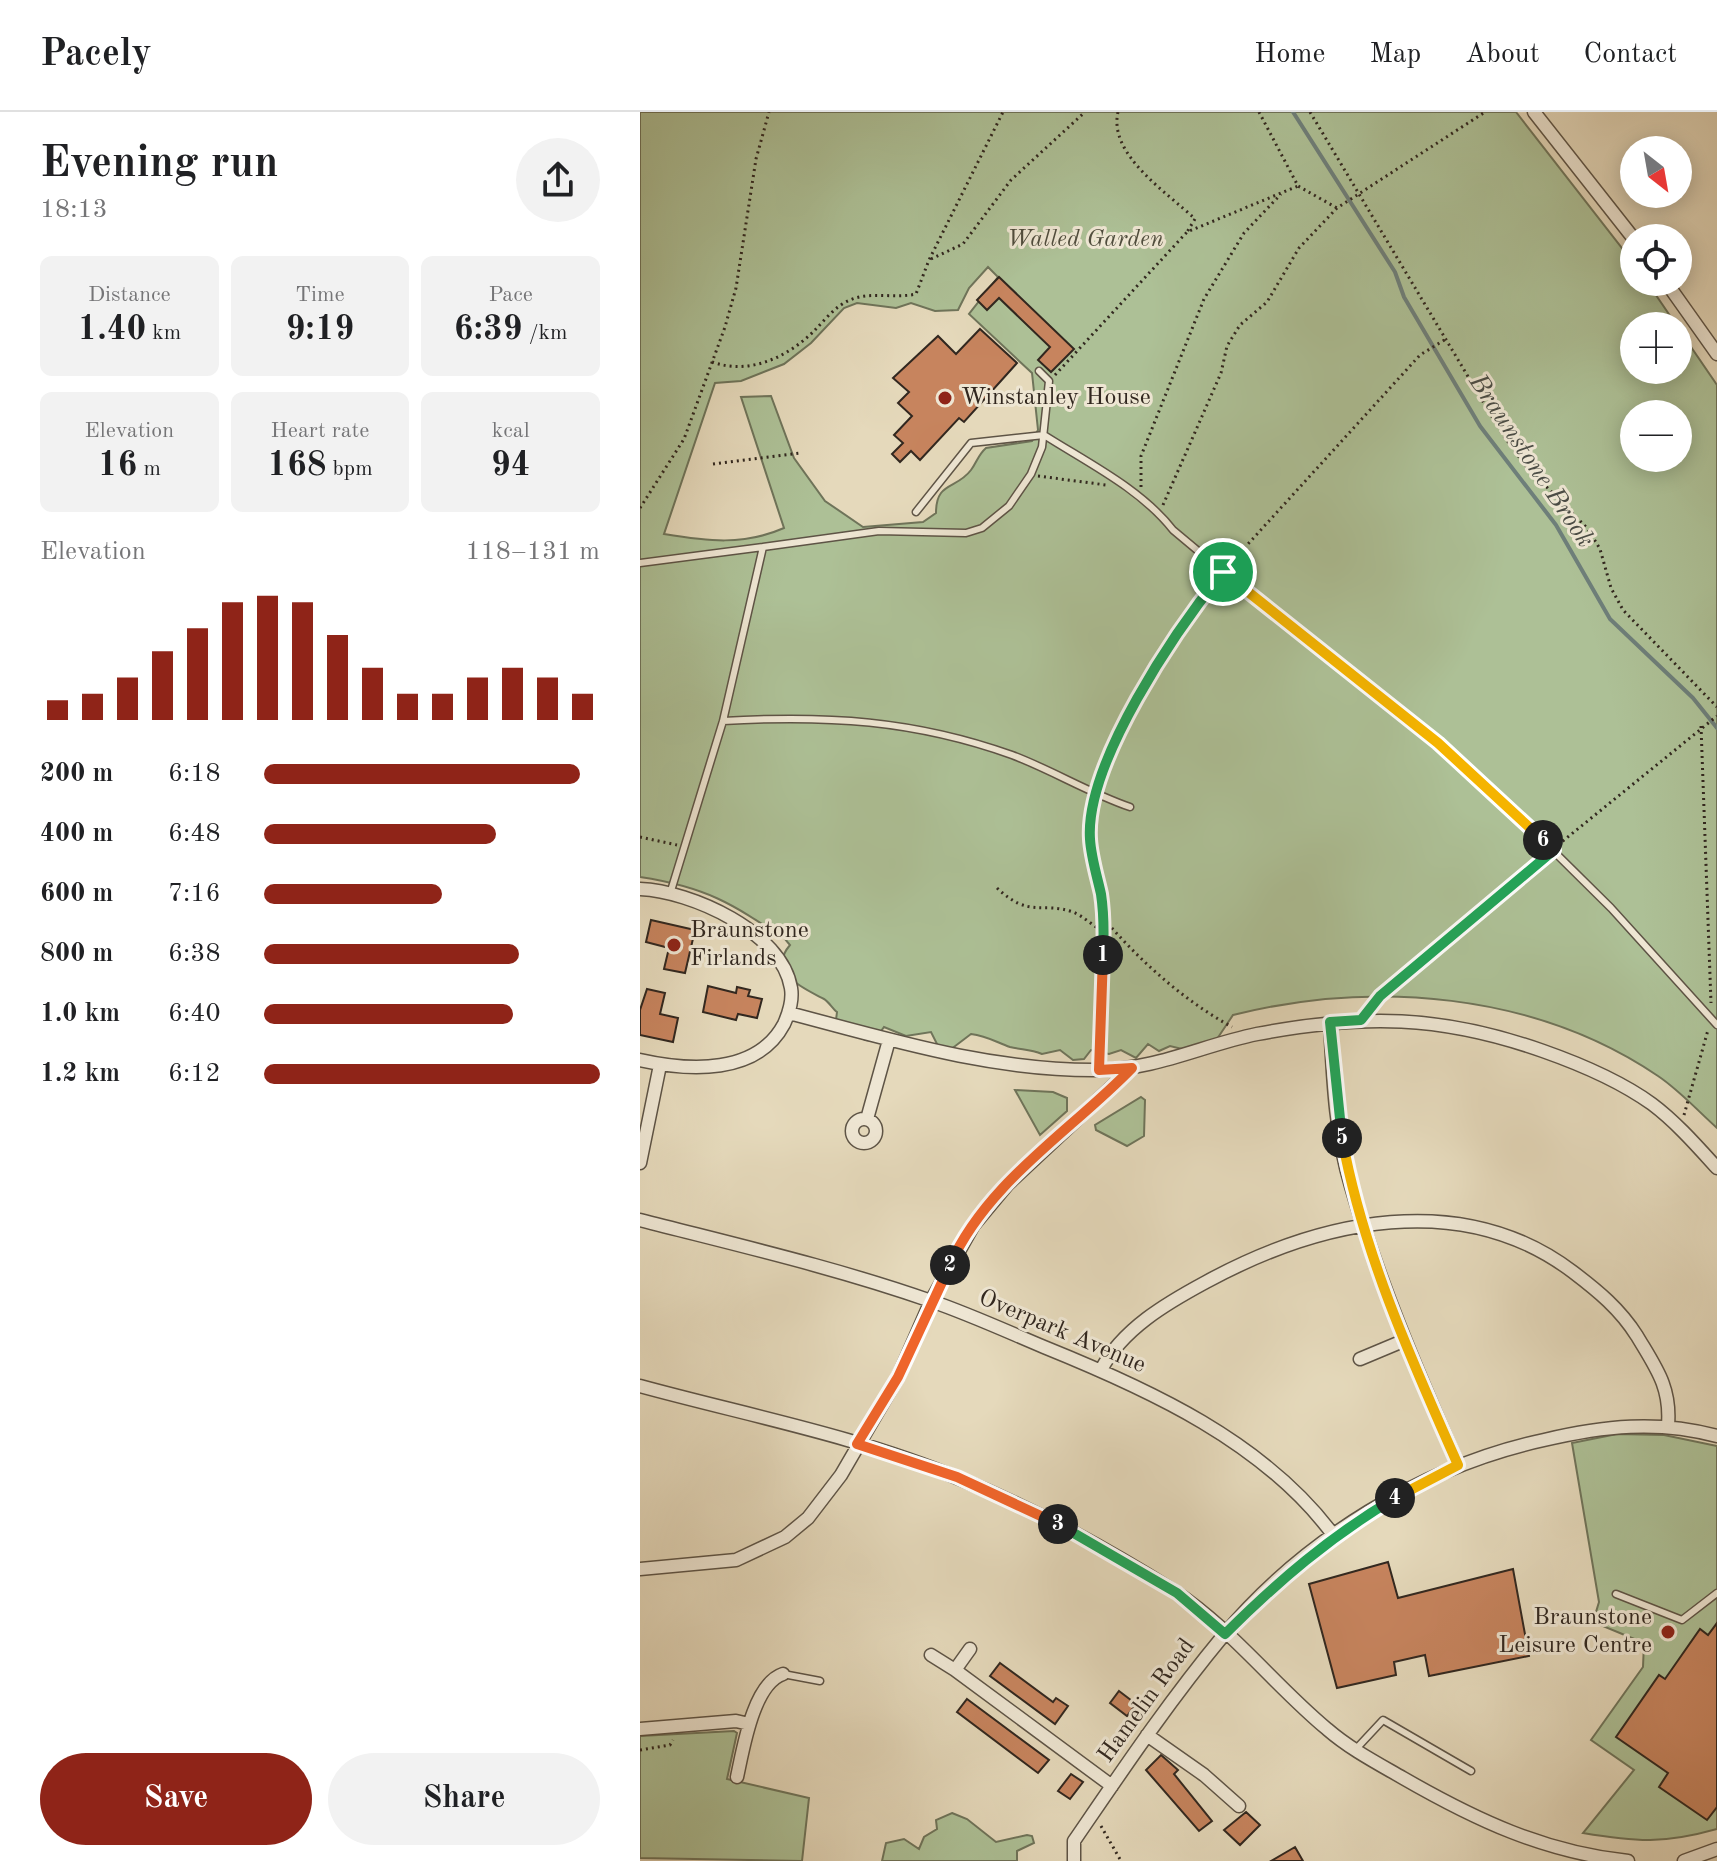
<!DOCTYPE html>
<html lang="en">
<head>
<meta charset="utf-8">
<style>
	:root { --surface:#fff; --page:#f2f2f2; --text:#202124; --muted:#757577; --line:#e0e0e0; --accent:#8f2418 }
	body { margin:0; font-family:"Old Standard TT",serif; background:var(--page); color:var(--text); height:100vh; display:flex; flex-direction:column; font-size:30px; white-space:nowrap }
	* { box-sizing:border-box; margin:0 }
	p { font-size:26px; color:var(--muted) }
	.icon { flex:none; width:44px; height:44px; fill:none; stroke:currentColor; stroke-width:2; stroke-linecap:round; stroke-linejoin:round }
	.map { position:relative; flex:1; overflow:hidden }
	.side { display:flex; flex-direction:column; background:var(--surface); width:640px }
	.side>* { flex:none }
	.needle { width:52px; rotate:149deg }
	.fabs { position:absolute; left:980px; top:24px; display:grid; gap:16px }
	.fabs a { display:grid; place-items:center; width:72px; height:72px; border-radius:50%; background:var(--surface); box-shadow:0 4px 20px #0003; font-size:40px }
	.pin { position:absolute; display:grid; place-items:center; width:68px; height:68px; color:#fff; margin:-34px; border:4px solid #fff; border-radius:50%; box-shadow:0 2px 8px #0007 }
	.km { position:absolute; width:40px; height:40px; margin:-20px; border-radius:50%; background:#222; color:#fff; font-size:22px; line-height:40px; text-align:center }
	.round { display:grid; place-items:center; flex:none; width:84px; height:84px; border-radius:42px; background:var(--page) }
	.summary { display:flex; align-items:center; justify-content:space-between; height:136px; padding:0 40px }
	h1 { font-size:44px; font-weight:700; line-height:60px }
	.metrics { display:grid; grid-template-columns:repeat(3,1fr); gap:12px; height:136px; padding:8px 40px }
	.metrics div { display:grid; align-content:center; border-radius:12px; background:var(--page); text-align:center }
	.metrics b { font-size:34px; font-weight:700 }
	.metrics small { font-size:22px; font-weight:400 }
	.metrics p { font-size:22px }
	.chart { height:224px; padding:16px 40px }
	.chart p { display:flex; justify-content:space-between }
	.chart svg { width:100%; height:144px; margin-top:8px; stroke:var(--accent); stroke-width:6 }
	.cta { display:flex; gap:16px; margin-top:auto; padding:16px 40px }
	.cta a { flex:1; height:92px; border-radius:48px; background:var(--accent); color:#fff; font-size:32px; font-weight:700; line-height:92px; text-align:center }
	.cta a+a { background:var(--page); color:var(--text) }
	ul { padding:0 40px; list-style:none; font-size:26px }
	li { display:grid; grid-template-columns:128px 96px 1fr; align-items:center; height:60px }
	li i { height:20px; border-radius:10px; background:var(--accent) }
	header { display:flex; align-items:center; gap:48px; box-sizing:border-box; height:112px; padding:0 40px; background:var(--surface); border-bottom:2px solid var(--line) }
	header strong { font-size:38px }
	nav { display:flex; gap:44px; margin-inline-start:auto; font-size:28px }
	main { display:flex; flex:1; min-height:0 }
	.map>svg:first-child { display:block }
	.green { fill:#adc096; stroke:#6f745a; stroke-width:2; fill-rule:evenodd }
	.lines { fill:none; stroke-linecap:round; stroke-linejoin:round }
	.stream { stroke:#6e7f7a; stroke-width:4 }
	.building { fill:#c7845e; stroke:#31271f; stroke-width:2 }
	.service-casing { stroke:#5e5446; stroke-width:9 }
	.minor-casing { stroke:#5e5446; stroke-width:15 }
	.path { stroke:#31271f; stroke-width:3; stroke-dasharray:2 4; stroke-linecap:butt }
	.service { stroke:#eee6d3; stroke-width:6 }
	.minor { stroke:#eee6d3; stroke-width:12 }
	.split-1-casing { stroke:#fff; stroke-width:16 }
	.split-2-casing { stroke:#fff; stroke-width:16 }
	.split-3-casing { stroke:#fff; stroke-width:16 }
	.split-4-casing { stroke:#fff; stroke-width:16 }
	.split-5-casing { stroke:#fff; stroke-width:16 }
	.split-6-casing { stroke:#fff; stroke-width:16 }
	.split-7-casing { stroke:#fff; stroke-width:16 }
	.split-1 { stroke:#22a559; stroke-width:10 }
	.split-2 { stroke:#f0652b; stroke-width:10 }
	.split-3 { stroke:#f0652b; stroke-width:10 }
	.split-4 { stroke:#22a559; stroke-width:10 }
	.split-5 { stroke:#f5b400; stroke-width:10 }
	.split-6 { stroke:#22a559; stroke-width:10 }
	.split-7 { stroke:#f5b400; stroke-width:10 }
	.poi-dot { fill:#8f2418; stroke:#eee6d3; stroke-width:3 }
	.labels { text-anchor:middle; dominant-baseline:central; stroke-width:6; stroke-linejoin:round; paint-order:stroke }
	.park-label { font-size:24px; font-style:italic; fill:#504d3d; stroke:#eee6d3 }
	.poi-label { font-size:24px; fill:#31271f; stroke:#eee6d3; text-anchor:start }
	.street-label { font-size:24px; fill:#31271f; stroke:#eee6d3 }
	.water-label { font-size:26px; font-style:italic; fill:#4a4c45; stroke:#eee6d3 }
</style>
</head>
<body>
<header>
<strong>Pacely</strong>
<nav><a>Home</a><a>Map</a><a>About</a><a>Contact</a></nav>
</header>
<main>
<section class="side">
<div class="summary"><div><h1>Evening run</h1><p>18:13</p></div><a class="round"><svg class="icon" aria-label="share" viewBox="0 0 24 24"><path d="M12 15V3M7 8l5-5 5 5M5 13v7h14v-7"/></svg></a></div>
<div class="metrics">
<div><p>Distance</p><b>1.40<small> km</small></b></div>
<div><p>Time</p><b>9:19</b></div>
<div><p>Pace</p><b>6:39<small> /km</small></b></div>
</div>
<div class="metrics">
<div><p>Elevation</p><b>16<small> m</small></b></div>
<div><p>Heart rate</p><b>168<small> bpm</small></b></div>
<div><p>kcal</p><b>94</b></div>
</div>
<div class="chart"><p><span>Elevation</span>118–131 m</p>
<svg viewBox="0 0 160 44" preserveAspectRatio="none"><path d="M5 44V38M15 44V36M25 44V31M35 44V23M45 44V16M55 44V8M65 44V6M75 44V8M85 44V18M95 44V28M105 44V36M115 44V36M125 44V31M135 44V28M145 44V31M155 44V36"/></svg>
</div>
<ul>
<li><b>200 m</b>6:18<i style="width:94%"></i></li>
<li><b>400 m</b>6:48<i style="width:69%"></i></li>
<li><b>600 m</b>7:16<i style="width:53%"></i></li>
<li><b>800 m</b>6:38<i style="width:76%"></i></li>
<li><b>1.0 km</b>6:40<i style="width:74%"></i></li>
<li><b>1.2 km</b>6:12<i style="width:100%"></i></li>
</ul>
<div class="cta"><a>Save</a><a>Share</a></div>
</section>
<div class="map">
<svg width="1077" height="1749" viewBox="0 0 1077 1749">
	<rect width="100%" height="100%" fill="#e5d9bb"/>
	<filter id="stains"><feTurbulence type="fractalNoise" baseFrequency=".0025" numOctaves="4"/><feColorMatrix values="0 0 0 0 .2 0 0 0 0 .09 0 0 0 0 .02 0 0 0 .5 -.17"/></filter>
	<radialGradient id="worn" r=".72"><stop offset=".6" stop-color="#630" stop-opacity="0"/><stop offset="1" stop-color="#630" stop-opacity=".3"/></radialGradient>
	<path class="green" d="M0 0H876L992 149 994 170H1007L1037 214H994V258H1038V216L1077 273V1016C1058 999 1039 978 1018 964 894 880 733 868 593 903L577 927 542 937 530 934 519 939 508 932 496 946 481 938 469 942 451 938 444 947 433 948 420 938 402 942C390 937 382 938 370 935 356 930 347 924 331 922L310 938 298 934 291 920 266 924 244 915 234 929 225 928 196 908 197 900C193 897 188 889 184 887 165 877 126 861 150 833L145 827C91 791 66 775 0 765ZM348 155 358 165 329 202 392 261 398 318 392 329 346 336C338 343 337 350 331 358 316 378 296 369 296 401L283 410 223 415 185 389 154 346 131 284 101 285 144 416C103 434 67 429 24 422L75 271 101 269 144 252 171 231 204 196 217 191 256 196 271 191 295 199 318 198 329 176ZM994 302H1038V346H994Z
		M375 978 413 980 427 986V999L400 1023Z
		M501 985 505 988 504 1024 487 1034 456 1018 455 1013Z
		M977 1322 1024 1323 1077 1334V1717C1024 1732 997 1730 943 1721L994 1658 951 1628 1003 1555 1004 1531 953 1510 959 1490 932 1331Z
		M94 1619 97 1621 87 1667 169 1686 162 1749 0 1746V1624Z
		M312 1701 327 1707 356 1730 387 1723 392 1724 394 1731 377 1739V1749H242L246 1731 264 1727 279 1737 284 1725 297 1717 296 1708Z"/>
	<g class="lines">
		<path class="stream" d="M653 0 755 160 764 185 840 314 916 413 970 507 1053 586 1077 616"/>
	</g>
	<path class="building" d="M359 165 434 237 411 260 398 248 410 235 359 186 347 198 337 188Z
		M340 217 377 251 324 310 319 306 280 348 271 339 260 350 252 342 263 331 254 323 272 304 258 291 269 280 253 266 298 224 316 242Z
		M11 808 55 818 45 861 24 857 29 836 6 830Z
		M68 874 96 881 97 875 110 878 108 884 122 887 117 906 98 902 96 908 63 900Z
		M7 877 25 881 20 902 38 906 33 930 0 923V898Z
		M748 1450 758 1486 873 1457 889 1544 789 1564 785 1543 754 1550 756 1563 697 1576 669 1472Z
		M1077 1511V1695L1067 1708 1019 1675 1028 1661 976 1625 1019 1563 1025 1567 1060 1517 1068 1523Z
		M360 1551 413 1590 416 1586 428 1594 415 1612 350 1564Z
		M479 1579 496 1592 487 1604 470 1591Z
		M327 1587 409 1648 398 1661 317 1600Z
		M521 1643 538 1658 534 1662 572 1709 559 1719 506 1658Z
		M431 1662 443 1670 430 1687 418 1679Z
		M606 1700 620 1713 600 1733 584 1718Z
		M655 1735 663 1749H631Z"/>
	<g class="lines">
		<g class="service-casing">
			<path id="service" d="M276 400 331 331 404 323C448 351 501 377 533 418L649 515 798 631 876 702 971 796 1077 913
				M0 451 123 435
				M83 609C186 603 274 608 372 643 412 658 449 681 490 695
				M457 683C484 602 529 527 583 460
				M30 782 83 609 123 435 239 419 326 421 342 416 369 394 391 362 402 335 409 269 399 259
				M976 1482 1042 1508 1077 1481
				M143 1562 180 1569
				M715 1638 743 1608 831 1659"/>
		</g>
		<g class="minor-casing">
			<path id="minor" d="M894 0 994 127
				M1026 170 1077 242
				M0 777C51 779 142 820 151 876 153 888 149 901 144 912 117 963 49 959 0 948
				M149 901C251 928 352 959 458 958 515 958 563 933 617 922 723 902 801 903 903 939 940 952 980 969 1012 992 1036 1010 1057 1034 1077 1056
				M690 910C693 964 695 1022 711 1074 739 1170 778 1261 818 1353
				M227 1007 249 928
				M212 1019a12 12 0 1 1 24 0a12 12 0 1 1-24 0Z
				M0 1051 20 953
				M0 1108C97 1133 197 1156 291 1189 329 1202 366 1219 404 1235 508 1277 625 1330 694 1424
				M720 1247 763 1229
				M461 1258C482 1217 527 1191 566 1170 680 1108 822 1076 933 1160 958 1179 980 1197 997 1224 1016 1256 1031 1275 1028 1313
				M0 1274C106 1303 218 1324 320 1367 394 1397 466 1436 534 1479 591 1516 635 1574 687 1617 710 1637 737 1651 763 1666 836 1708 904 1740 988 1749
				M0 1457 96 1448 145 1425 168 1406 201 1363 258 1265 291 1189 333 1114 368 1072 492 956
				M330 1537 315 1558 472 1674
				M291 1543 315 1558
				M0 1617 96 1609 109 1612
				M507 1623 564 1663 599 1694
				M97 1665C103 1638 113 1572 143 1562
				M434 1749V1729C482 1659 529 1589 583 1524 663 1428 783 1354 904 1328 963 1314 1018 1308 1077 1324
				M1044 1749 1077 1737"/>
		</g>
		<path class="path" d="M478 0C468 43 528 81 555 107L547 120
			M619 0 658 74 697 96
			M670 0 863 323 885 353 948 417 960 437 971 476 983 498 1077 595
			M291 147 323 132 371 68 445 0
			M72 250C109 263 146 246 173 220 184 209 195 194 210 188 231 179 254 187 276 182L289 148 363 0
			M415 263 547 120 658 74
			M73 352 161 341
			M398 364 466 373
			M501 375V344L564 187 604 121 641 82
			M523 393 581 261 587 234 600 213 627 190 659 136 697 96 845 0
			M0 396 44 327 85 215 96 176 116 47 129 0
			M588 454 780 243 806 227
			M1061 614 1071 891
			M454 692 450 726 464 807 460 947
			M0 725 37 733
			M918 733 1077 604
			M357 776C390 807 401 789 433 800 443 804 455 815 464 821
			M464 807C500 849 543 888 592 915
			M731 895 906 744
			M1044 1003 1068 918
			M0 1638 30 1633 33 1628
			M461 1714 481 1749"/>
		<use href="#service" class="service"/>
		<use href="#minor" class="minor"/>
	</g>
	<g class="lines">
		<g class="split-1-casing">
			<path id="split-1" d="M463 843C464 822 464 802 461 782 457 764 451 745 450 727 445 651 536 518 583 460"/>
		</g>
		<g class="split-2-casing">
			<path id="split-2" d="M310 1153C347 1070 431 1019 492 956L459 958 463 843"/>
		</g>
		<g class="split-3-casing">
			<path id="split-3" d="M310 1153 258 1265 217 1332 317 1365 418 1412"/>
		</g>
		<g class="split-4-casing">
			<path id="split-4" d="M418 1412 537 1481 585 1522C638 1469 691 1424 755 1386"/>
		</g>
		<g class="split-5-casing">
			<path id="split-5" d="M702 1026C723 1141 771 1247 818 1353L755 1386"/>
		</g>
		<g class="split-6-casing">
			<path id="split-6" d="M702 1026 690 910 721 908 740 884 914 738 903 728"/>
		</g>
		<g class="split-7-casing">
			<path id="split-7" d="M583 460 798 631 903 728"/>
		</g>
		<use href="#split-1" class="split-1"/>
		<use href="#split-2" class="split-2"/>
		<use href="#split-3" class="split-3"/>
		<use href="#split-4" class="split-4"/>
		<use href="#split-5" class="split-5"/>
		<use href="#split-6" class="split-6"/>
		<use href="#split-7" class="split-7"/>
	</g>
	<g class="poi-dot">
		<circle cx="305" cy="286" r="8"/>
		<circle cx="34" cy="833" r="8"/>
		<circle cx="1028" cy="1520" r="8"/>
	</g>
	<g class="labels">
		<g class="park-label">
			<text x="445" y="128">Walled Garden</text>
		</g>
		<g class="poi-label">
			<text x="321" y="286">Winstanley House</text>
			<text x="50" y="819">Braunstone<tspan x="50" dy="28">Firlands</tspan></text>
			<text x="1012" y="1506" text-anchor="end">Braunstone<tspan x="1012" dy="28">Leisure Centre</tspan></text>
		</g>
		<g class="street-label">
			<text transform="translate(422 1220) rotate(23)">Overpark Avenue</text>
			<text transform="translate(507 1589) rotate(-54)">Hamelin Road</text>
		</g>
		<g class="water-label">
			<text transform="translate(891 349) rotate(56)">Braunstone Brook</text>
		</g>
	</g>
	<rect width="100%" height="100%" filter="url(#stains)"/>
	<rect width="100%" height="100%" fill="url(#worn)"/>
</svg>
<div class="fabs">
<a><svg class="needle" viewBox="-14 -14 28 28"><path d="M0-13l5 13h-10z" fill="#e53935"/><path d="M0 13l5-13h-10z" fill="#757577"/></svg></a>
<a><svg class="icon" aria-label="locate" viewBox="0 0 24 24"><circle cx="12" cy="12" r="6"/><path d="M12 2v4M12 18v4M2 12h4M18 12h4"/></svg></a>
<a>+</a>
<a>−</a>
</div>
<div class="pin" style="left:583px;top:460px;background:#1e9e55"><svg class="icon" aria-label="arrive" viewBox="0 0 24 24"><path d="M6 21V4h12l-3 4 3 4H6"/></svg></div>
<b class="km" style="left:463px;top:843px">1</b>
<b class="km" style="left:310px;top:1153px">2</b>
<b class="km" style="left:418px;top:1412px">3</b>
<b class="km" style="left:755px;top:1386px">4</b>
<b class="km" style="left:702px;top:1026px">5</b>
<b class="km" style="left:903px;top:728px">6</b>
</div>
</main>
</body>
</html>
